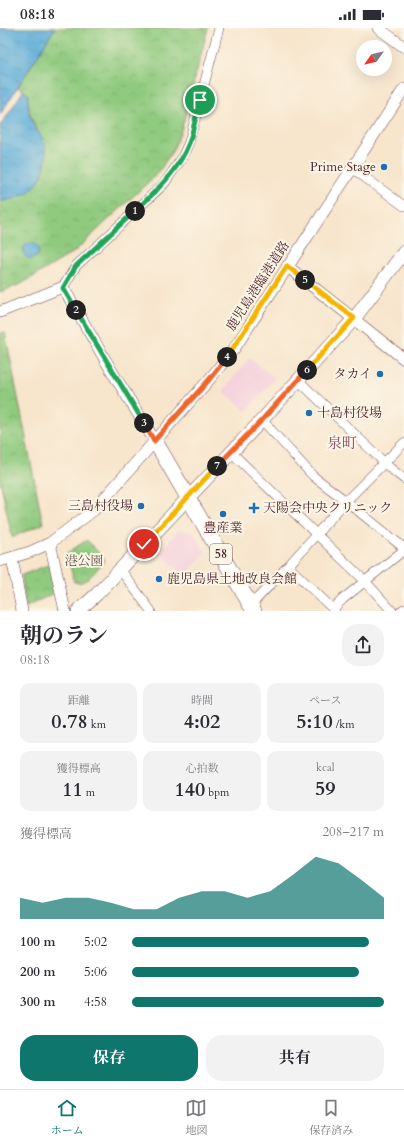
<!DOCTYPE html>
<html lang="ja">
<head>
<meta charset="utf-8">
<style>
	:root { --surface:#fff; --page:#f2f2f3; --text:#2b2b33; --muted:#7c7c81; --line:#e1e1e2; --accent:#0f766e }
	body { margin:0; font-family:Cardo,"Noto Serif JP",serif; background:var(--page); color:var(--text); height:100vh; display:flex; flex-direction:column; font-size:15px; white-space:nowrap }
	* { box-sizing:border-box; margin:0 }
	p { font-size:13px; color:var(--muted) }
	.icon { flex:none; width:22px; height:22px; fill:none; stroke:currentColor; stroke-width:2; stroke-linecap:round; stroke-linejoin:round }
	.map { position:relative; height:583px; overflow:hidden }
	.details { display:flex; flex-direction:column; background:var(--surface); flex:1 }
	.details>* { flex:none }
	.needle { width:26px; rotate:236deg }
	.fabs { position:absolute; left:356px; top:12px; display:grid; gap:8px }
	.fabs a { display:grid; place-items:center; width:36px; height:36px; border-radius:50%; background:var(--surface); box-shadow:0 4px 16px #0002; font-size:20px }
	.pin { position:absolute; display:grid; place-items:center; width:34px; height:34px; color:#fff; margin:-17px; border:2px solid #fff; border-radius:50%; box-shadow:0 1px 4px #0007 }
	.km { position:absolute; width:20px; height:20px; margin:-10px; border-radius:50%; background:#222; color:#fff; font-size:11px; line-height:20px; text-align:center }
	.round { display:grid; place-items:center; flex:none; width:42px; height:42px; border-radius:16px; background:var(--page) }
	.summary { display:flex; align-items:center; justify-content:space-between; height:68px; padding:0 20px }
	h1 { font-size:22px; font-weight:700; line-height:30px }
	.figures { display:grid; grid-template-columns:repeat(3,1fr); gap:6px; height:68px; padding:4px 20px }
	.figures div { display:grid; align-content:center; border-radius:10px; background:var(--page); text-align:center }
	.figures b { font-size:20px; font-weight:700 }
	.figures small { font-size:11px; font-weight:400 }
	.figures p { font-size:11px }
	.chart { height:112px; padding:8px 20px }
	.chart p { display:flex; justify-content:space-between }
	.chart svg { width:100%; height:72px; margin-top:4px; fill:var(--accent); opacity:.7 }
	.primary-button { display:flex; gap:8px; margin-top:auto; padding:8px 20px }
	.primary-button a { flex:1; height:46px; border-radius:16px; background:var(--accent); color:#fff; font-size:16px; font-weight:700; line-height:46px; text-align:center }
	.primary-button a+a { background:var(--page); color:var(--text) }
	ul { padding:0 20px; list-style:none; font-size:13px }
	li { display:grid; grid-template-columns:64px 48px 1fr; align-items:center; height:30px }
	li i { height:10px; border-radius:5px; background:var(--accent) }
	.status { display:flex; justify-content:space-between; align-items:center; height:28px; padding:0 20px; background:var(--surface); direction:ltr }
	.status svg { height:11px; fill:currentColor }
	.menu { display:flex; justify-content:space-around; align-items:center; height:56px; border-top:1px solid var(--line); background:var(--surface); font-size:11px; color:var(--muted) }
	.menu a { display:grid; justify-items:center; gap:2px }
	.menu .on { color:var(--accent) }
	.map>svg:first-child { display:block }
	.built { fill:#f4cfdc }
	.park { fill:url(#park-crowns); stroke:#6d7455 }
	.water { fill:url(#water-ripples); stroke:#546682 }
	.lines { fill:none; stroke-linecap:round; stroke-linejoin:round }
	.minor-casing { stroke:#643d43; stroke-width:10 }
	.tertiary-casing { stroke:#643d43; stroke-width:12 }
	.secondary-casing { stroke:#643d43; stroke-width:14 }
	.trunk-casing { stroke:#643d43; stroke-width:16 }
	.minor { stroke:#fff; stroke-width:9 }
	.tertiary { stroke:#fff; stroke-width:11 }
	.secondary { stroke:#fff; stroke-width:13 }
	.trunk { stroke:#fff; stroke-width:15 }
	.split-1-casing { stroke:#fff; stroke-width:8 }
	.split-2-casing { stroke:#fff; stroke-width:8 }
	.split-3-casing { stroke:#fff; stroke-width:8 }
	.split-4-casing { stroke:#fff; stroke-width:8 }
	.split-5-casing { stroke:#fff; stroke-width:8 }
	.split-6-casing { stroke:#fff; stroke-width:8 }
	.split-7-casing { stroke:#fff; stroke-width:8 }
	.split-8-casing { stroke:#fff; stroke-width:8 }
	.split-1 { stroke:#22a559; stroke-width:5 }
	.split-2 { stroke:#22a559; stroke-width:5 }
	.split-3 { stroke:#22a559; stroke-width:5 }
	.split-4 { stroke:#f0652b; stroke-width:5 }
	.split-5 { stroke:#f5b400; stroke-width:5 }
	.split-6 { stroke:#f5b400; stroke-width:5 }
	.split-7 { stroke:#f0652b; stroke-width:5 }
	.split-8 { stroke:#f5b400; stroke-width:5 }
	.poi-dot { fill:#1f6fb2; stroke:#fcf5e5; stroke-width:1.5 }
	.labels { text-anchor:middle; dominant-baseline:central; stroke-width:4; stroke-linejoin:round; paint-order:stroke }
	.shield { fill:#fcf5e5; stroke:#7f5f63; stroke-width:1 }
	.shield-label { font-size:12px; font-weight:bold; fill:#4a1f2b }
	.poi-label { font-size:13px; fill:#4a1f2b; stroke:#fcf5e5; text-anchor:end }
	.street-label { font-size:13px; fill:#4a1f2b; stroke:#fcf5e5 }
	.park-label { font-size:13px; fill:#5f5244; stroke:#fcf5e5 }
	.quarter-label { font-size:15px; fill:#824f65; stroke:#fcf5e5 }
</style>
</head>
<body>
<div class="status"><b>08:18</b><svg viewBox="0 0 49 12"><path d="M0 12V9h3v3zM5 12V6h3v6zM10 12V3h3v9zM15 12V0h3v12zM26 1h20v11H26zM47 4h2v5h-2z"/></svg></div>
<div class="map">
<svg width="404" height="583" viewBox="0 0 404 583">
	<defs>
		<pattern id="park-crowns" width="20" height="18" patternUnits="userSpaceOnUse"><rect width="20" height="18" fill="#90ca7f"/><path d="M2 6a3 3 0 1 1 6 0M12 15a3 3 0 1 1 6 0" fill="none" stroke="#7ead6e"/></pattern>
		<pattern id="water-ripples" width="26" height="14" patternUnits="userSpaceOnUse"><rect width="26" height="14" fill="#5faed9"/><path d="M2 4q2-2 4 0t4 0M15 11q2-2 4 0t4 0" fill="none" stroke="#508db0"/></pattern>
	</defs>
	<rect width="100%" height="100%" fill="#fcf5e5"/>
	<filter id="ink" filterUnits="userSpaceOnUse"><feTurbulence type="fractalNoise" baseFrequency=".025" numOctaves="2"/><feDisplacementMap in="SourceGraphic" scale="8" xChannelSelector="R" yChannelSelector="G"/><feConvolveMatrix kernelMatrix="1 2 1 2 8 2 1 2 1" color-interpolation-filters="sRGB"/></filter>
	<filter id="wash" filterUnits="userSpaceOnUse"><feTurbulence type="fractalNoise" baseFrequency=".012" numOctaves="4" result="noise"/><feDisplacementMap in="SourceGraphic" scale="16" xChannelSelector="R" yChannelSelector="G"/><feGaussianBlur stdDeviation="0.9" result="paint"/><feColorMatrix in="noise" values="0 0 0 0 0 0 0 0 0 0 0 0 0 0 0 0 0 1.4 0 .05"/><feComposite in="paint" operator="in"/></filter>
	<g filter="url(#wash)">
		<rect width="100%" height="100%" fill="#f7e5cc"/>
		<path class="built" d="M249 330 275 350 246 383 223 363Z
			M178 502 193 505 205 524 185 548 159 525Z"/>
		<path class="park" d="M55 0H208L181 103 173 122 158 145 74 224 21 256 0 264V173L9 172 43 112C33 95 28 87 28 66L18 59Z
			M5 304 43 496 12 509 0 452V305Z
			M87 512 105 532C97 540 87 558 74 554L67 525Z
			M48 537 51 538 56 564 26 579 22 551V547Z"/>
		<path class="water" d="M0 0H55L0 87Z
			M23 63 28 66C28 75 28 84 32 93 34 100 40 105 43 112 49 126 46 146 35 158 26 168 14 172 0 173V96L1 97Z
			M23 223a8 8 0 1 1 16 0a8 8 0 1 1-16 0Z"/>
	</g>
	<g filter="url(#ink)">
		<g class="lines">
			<g class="minor-casing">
				<path id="minor" d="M352 140 404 178
					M63 259 76 238 164 156 182 130 189 114 219 0
					M298 352 390 440 404 451
					M262 392 313 448 346 473 404 520
					M231 424 365 553 392 583
					M288 538 335 583
					M120 541 151 583
					M251 577 288 538 346 473 404 415
					M333 581 343 571 404 522
					M401 583 404 581"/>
			</g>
			<g class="tertiary-casing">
				<path id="tertiary" d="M378 0 404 19
					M287 238 404 331
					M0 284 63 259 114 347 155 413
					M50 515 65 583
					M12 530 22 583
					M0 533 30 524 50 515 94 482 208 353 234 321 404 61"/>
			</g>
			<g class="secondary-casing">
				<path id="secondary" d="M78 583 97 566 262 392 354 291 404 224"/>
			</g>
			<g class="trunk-casing">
				<path id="trunk" d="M155 413 254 583"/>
			</g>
			<use href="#minor" class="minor"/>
			<use href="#tertiary" class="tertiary"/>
			<use href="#secondary" class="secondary"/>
			<use href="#trunk" class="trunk"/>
		</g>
	</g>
	<g class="lines" filter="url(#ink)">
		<g class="split-1-casing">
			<path id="split-1" d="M135 183C157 162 178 143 189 115 194 101 196 86 200 72"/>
		</g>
		<g class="split-2-casing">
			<path id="split-2" d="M76 282 63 260 76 238 135 183"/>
		</g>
		<g class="split-3-casing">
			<path id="split-3" d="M76 282 144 395"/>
		</g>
		<g class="split-4-casing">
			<path id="split-4" d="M144 395 154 413 208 353 227 329"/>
		</g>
		<g class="split-5-casing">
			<path id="split-5" d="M227 329 287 238 305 252"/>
		</g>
		<g class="split-6-casing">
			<path id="split-6" d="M305 252 354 290 307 342"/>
		</g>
		<g class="split-7-casing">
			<path id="split-7" d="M217 438 262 392 307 342"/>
		</g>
		<g class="split-8-casing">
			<path id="split-8" d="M144 516 217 438"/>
		</g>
		<use href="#split-1" class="split-1"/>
		<use href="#split-2" class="split-2"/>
		<use href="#split-3" class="split-3"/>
		<use href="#split-4" class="split-4"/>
		<use href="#split-5" class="split-5"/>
		<use href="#split-6" class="split-6"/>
		<use href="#split-7" class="split-7"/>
		<use href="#split-8" class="split-8"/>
	</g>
	<g class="poi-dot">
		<circle cx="384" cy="139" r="4"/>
		<circle cx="380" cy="346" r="4"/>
		<circle cx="309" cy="385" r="4"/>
		<circle cx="141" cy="478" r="4"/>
		<path d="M252 474h4v4h4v4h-4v4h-4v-4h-4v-4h4z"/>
		<circle cx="223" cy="486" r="4"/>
		<circle cx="159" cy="551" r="4"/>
	</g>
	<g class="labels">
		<rect class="shield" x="210" y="516" width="22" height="20" rx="3"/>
		<g class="shield-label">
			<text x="221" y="526">58</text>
		</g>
		<g class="poi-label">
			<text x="376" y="139">Prime Stage</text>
			<text x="372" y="346">タカイ</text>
			<text x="317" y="385" text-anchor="start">十島村役場</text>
			<text x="133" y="478">三島村役場</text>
			<text x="263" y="480" text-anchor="start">天陽会中央クリニック</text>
			<text x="223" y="500" text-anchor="middle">豊産業</text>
			<text x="167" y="551" text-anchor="start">鹿児島県土地改良会館</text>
		</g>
		<g class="street-label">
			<text transform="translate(258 258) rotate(-57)">鹿児島港臨港道路</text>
		</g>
		<g class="park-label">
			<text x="84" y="533">港公園</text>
		</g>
		<g class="quarter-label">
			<text x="342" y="415">泉町</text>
		</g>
	</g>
</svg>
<div class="fabs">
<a><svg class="needle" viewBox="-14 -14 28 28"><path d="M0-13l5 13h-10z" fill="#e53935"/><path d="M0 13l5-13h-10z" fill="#7c7c81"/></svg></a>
</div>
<div class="pin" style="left:200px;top:72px;background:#1e9e55"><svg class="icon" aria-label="arrive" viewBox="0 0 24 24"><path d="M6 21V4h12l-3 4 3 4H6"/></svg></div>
<div class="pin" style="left:144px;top:516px;background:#d93025"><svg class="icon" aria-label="check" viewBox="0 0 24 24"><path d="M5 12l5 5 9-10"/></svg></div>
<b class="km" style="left:135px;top:183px">1</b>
<b class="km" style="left:76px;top:282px">2</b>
<b class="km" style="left:144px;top:395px">3</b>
<b class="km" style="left:227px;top:329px">4</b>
<b class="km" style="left:305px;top:252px">5</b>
<b class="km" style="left:307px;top:342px">6</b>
<b class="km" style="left:217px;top:438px">7</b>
</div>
<section class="details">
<div class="summary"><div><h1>朝のラン</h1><p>08:18</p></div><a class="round"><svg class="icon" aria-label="share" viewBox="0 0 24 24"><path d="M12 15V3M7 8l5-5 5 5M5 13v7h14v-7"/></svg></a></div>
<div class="figures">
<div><p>距離</p><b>0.78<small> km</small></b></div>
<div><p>時間</p><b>4:02</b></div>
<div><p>ペース</p><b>5:10<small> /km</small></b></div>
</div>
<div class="figures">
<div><p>獲得標高</p><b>11<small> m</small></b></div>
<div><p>心拍数</p><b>140<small> bpm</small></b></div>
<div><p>kcal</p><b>59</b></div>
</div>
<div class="chart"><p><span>獲得標高</span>208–217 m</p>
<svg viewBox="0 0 160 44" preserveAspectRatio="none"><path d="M0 44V31L10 34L20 31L30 31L40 34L50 38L60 38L70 31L80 27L90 27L100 31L110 27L120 17L130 6L140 10L150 20L160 31V44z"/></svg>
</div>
<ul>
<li><b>100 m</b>5:02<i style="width:94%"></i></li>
<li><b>200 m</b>5:06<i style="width:90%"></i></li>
<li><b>300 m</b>4:58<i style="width:100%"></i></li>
</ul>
<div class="primary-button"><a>保存</a><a>共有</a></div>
</section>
<nav class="menu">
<a class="on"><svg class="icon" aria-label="home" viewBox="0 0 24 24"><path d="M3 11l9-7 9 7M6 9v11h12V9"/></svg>ホーム</a>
<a><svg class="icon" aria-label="map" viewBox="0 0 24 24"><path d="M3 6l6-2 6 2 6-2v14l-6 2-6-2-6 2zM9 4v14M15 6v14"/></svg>地図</a>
<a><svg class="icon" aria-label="saved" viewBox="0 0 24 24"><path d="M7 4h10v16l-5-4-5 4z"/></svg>保存済み</a>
</nav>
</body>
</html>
